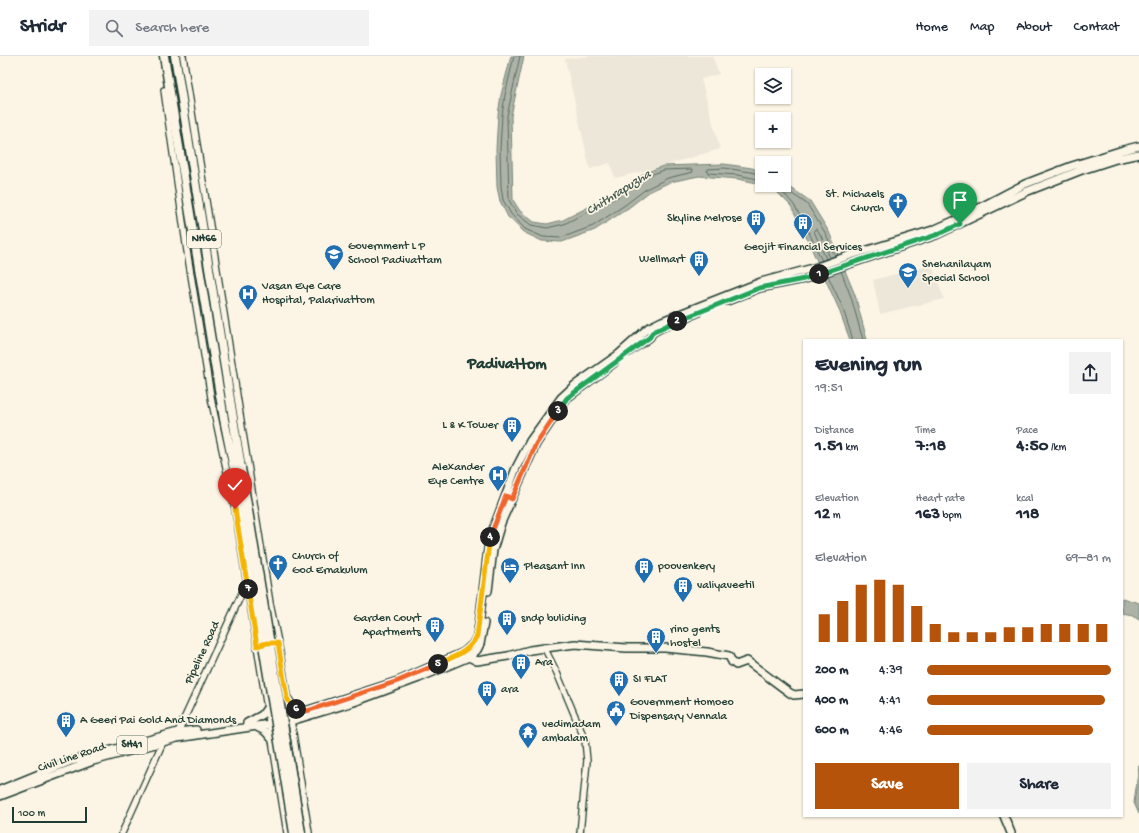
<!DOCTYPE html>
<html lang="en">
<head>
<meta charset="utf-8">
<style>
	:root { --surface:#fff; --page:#f2f2f3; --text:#1f2937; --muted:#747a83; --line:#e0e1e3; --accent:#b45309 }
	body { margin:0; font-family:"Gochi Hand",sans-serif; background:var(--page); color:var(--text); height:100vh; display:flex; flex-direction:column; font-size:15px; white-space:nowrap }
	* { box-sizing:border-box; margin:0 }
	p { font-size:13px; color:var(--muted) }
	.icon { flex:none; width:22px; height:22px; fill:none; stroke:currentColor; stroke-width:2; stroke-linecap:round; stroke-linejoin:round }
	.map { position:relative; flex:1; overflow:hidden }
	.panel { position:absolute; left:803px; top:283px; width:320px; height:478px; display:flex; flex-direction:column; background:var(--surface); border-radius:0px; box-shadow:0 1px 3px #0004 }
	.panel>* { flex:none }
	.fabs { position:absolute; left:755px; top:12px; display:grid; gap:8px }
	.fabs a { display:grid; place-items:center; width:36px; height:36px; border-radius:0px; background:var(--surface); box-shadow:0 1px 3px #0004; font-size:20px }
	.scale { position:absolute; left:12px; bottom:10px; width:75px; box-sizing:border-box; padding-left:4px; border:2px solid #1f3d34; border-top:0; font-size:11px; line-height:14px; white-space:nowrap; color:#1f3d34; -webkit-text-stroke:3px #fcf5e5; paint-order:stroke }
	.pin { position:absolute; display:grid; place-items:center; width:34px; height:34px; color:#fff; margin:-41px -17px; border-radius:50% 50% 50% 0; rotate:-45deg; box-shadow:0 0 4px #0007 }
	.pin .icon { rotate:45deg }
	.km { position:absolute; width:20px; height:20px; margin:-10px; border-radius:50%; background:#222; color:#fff; font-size:11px; line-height:20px; text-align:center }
	.round { display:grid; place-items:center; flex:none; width:42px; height:42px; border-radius:0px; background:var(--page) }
	.overview { display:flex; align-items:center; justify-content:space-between; height:68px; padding:0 12px }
	h1 { font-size:22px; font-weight:700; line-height:30px }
	.metrics { display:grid; grid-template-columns:repeat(3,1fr); gap:6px; height:68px; padding:4px 12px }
	.metrics div { display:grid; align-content:center }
	.metrics b { font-size:17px; font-weight:700 }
	.metrics small { font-size:11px; font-weight:400 }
	.metrics p { font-size:11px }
	.chart { height:112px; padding:8px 12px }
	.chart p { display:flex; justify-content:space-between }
	.chart svg { width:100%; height:72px; margin-top:4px; stroke:var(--accent); stroke-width:6 }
	.primary-button { display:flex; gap:8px; margin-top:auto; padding:8px 12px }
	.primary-button a { flex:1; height:46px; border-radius:0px; background:var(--accent); color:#fff; font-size:16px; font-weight:700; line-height:46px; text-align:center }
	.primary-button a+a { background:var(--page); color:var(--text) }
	ul { padding:0 12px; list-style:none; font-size:13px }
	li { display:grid; grid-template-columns:64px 48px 1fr; align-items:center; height:30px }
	li i { height:10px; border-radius:5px; background:var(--accent) }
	header { display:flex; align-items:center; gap:24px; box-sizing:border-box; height:56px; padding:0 20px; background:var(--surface); border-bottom:1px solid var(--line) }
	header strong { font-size:19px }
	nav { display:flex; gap:22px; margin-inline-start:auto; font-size:14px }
	.search { width:280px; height:36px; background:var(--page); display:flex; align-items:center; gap:10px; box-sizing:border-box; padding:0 14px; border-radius:0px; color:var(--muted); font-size:15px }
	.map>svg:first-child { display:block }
	.built { fill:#ece7d8 }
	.water { fill:#aeb3a7; stroke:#758479 }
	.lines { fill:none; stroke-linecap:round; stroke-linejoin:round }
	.shore { stroke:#586c62; stroke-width:1 }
	.minor-casing { stroke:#1f3d34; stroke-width:8 }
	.major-casing { stroke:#1f3d34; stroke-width:10 }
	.highway-casing { stroke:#1f3d34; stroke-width:11 }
	.minor { stroke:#fcf5e5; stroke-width:5.5 }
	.major { stroke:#fcf5e5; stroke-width:7 }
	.highway { stroke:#fcf5e5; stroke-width:8 }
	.highway-bridge-casing { stroke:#1f3d34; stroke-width:11; stroke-linecap:butt }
	.highway-bridge { stroke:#fcf5e5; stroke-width:8 }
	.split-1-casing { stroke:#fff; stroke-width:8 }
	.split-2-casing { stroke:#fff; stroke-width:8 }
	.split-3-casing { stroke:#fff; stroke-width:8 }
	.split-4-casing { stroke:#fff; stroke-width:8 }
	.split-5-casing { stroke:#fff; stroke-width:8 }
	.split-6-casing { stroke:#fff; stroke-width:8 }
	.split-7-casing { stroke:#fff; stroke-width:8 }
	.split-8-casing { stroke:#fff; stroke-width:8 }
	.split-1 { stroke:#22a559; stroke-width:5 }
	.split-2 { stroke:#22a559; stroke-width:5 }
	.split-3 { stroke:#22a559; stroke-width:5 }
	.split-4 { stroke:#f0652b; stroke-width:5 }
	.split-5 { stroke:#f5b400; stroke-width:5 }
	.split-6 { stroke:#f0652b; stroke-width:5 }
	.split-7 { stroke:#f5b400; stroke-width:5 }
	.split-8 { stroke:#f5b400; stroke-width:5 }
	.labels { text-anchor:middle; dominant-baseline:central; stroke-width:3.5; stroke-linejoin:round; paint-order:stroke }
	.shield { fill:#fcf5e5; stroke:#617469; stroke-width:1 }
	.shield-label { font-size:11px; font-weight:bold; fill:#1f3d34 }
	.poi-label { font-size:12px; fill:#1f3d34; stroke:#fcf5e5; text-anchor:start }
	.street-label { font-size:12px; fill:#1f3d34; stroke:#fcf5e5 }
	.water-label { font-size:13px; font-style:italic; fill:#435a51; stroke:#fcf5e5 }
	.district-label { font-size:16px; font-weight:bold; fill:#1f3d34; stroke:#fcf5e5 }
</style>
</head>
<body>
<header>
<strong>Stridr</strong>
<div class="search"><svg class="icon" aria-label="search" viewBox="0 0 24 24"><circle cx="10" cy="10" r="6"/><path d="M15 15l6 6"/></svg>Search here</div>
<nav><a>Home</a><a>Map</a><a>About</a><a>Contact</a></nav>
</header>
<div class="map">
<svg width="1139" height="777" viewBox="0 0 1139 777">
	<rect width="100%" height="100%" fill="#fcf5e5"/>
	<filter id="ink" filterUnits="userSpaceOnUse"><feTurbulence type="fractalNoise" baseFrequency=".025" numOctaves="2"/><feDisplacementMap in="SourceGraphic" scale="8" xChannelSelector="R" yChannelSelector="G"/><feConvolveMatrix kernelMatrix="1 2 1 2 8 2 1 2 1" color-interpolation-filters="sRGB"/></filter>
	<g filter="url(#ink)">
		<path class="built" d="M589 0H712L719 18 701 23 720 93 649 114 615 122 610 107 590 113 565 3Z
			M932 209 944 243 880 258 873 224Z"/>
		<path class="water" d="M511 0H524L511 60 513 144 520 155 534 166 547 168 563 164 616 137 645 117 663 110 724 108 752 112 762 116V128L738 123 699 120 670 126 649 136 627 153 595 174 562 186 542 185 523 176 508 161 500 145 497 131 496 93 498 59 501 39Z
			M784 127 810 145 829 176 855 239 867 284H850L838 251 803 174 791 150 772 131 765 129H784Z
			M1122 542 1139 547V563L1133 559 1122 557Z
			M1139 709V758L1134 747Z"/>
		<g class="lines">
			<path class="shore" d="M514 0 505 39 502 59 500 93 501 130 503 144 511 158 525 173 543 181 561 182 593 170 625 149 646 133 668 122 693 116 692 113 664 114 647 120 619 140 564 168 547 172 531 169 517 158 509 144 507 60 520 0
				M762 119 751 116 724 112 708 113 707 115 708 117 738 119 762 124
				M826 203 814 175 815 173H817L821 180 830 202
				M822 205 807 172 794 149 781 134 782 131 807 148 826 178 835 200
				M841 215 851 241 863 284
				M828 220 842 250 853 284"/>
			<g class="minor-casing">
				<path id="minor" d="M183 0 270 547 280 596 309 777
					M164 34 187 195 212 347 235 453 287 777
					M544 591 557 617 585 684 587 705 580 777
					M178 676 247 526
					M122 777 163 686"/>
			</g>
			<g class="major-casing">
				<path id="major" d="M727 245 759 232 804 223 936 179 1028 135 1046 128 1079 115 1116 103 1139 98
					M628 296 650 281 652 277 659 273 697 257
					M488 535 493 494 501 467 536 388 567 342 614 307
					M469 601 477 605 508 600 530 594 575 588 626 592H665L707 596 729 600 732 606 736 609 747 605 790 637 794 639 804 638
					M287 642 294 652 305 655
					M290 660 398 625 464 596 473 588 477 580 479 569 489 484 516 412 530 385 561 342 575 329 619 298 648 272 662 265 761 226 817 211 848 200 933 174 958 163 1025 128 1072 110 1123 94 1139 90
					M291 665 354 646 419 622 469 601 477 594 480 588 484 567
					M247 667 262 659 267 652
					M257 671 265 675 272 683
					M0 734 71 705 178 676 196 674
					M0 740 93 705 177 682 270 668
					M1004 760 1011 777"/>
			</g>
			<g class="highway-casing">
				<path id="highway" d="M164 0 224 363 234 413
					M175 0 241 412"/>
			</g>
			<use href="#minor" class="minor"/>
			<use href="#major" class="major"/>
			<use href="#highway" class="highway"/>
			<g class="highway-bridge-casing">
				<path id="highway-bridge" d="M241 412 301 777
					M234 413 294 777"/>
			</g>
			<use href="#highway-bridge" class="highway-bridge"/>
		</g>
	</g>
	<g class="lines" filter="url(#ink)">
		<g class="split-1-casing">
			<path id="split-1" d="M819 218 936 179 960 168"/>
		</g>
		<g class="split-2-casing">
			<path id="split-2" d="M677 265 759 232 804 223 819 218"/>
		</g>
		<g class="split-3-casing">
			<path id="split-3" d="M558 355 567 342 650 281 652 277 659 273 677 265"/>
		</g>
		<g class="split-4-casing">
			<path id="split-4" d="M490 481 506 440 512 443 536 388 558 355"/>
		</g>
		<g class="split-5-casing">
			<path id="split-5" d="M438 608C455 600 468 597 477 580L490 481"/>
		</g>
		<g class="split-6-casing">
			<path id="split-6" d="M296 653 307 655 398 625 438 608"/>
		</g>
		<g class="split-7-casing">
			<path id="split-7" d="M248 533 257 590 267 587H278L287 642 291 649 296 653"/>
		</g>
		<g class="split-8-casing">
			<path id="split-8" d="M235 453 248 533"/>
		</g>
		<use href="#split-1" class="split-1"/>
		<use href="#split-2" class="split-2"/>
		<use href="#split-3" class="split-3"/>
		<use href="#split-4" class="split-4"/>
		<use href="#split-5" class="split-5"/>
		<use href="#split-6" class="split-6"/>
		<use href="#split-7" class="split-7"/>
		<use href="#split-8" class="split-8"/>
	</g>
	<defs>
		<g id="church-pin" transform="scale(1)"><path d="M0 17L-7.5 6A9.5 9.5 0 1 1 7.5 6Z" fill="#1f6fb2" stroke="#fcf5e5"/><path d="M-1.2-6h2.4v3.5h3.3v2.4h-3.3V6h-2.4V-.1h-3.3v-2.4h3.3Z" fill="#fff"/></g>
		<g id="building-pin" transform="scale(1)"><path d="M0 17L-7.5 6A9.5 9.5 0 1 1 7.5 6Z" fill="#1f6fb2" stroke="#fcf5e5"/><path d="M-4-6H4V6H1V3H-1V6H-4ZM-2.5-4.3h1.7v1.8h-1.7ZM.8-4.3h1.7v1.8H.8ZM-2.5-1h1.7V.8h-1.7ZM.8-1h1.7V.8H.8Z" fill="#fff"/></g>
		<g id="school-pin" transform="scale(1)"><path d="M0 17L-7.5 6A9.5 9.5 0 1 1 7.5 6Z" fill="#1f6fb2" stroke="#fcf5e5"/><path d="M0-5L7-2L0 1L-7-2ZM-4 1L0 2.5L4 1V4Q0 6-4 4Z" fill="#fff"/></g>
		<g id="hospital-pin" transform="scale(1)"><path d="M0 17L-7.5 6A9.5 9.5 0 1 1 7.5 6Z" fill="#1f6fb2" stroke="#fcf5e5"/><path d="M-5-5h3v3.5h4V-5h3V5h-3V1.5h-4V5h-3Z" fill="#fff"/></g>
		<g id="hotel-pin" transform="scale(1)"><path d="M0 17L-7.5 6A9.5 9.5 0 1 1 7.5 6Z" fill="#1f6fb2" stroke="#fcf5e5"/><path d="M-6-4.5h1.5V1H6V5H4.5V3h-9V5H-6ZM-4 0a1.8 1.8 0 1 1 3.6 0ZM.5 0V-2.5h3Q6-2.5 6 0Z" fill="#fff"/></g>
		<g id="civic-pin" transform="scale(1)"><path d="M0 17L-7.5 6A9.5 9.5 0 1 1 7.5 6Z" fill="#1f6fb2" stroke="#fcf5e5"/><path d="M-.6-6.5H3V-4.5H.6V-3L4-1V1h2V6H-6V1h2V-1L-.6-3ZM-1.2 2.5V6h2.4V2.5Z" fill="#fff"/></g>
		<g id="temple-pin" transform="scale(1)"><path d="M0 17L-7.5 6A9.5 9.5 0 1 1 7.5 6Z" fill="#1f6fb2" stroke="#fcf5e5"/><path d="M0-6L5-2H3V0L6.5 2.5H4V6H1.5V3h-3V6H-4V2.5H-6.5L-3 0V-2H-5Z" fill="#fff"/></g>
	</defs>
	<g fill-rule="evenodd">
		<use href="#church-pin" x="898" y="146"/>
		<use href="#building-pin" x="756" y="163"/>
		<use href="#building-pin" x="803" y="167"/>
		<use href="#school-pin" x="334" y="198"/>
		<use href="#building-pin" x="699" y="204"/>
		<use href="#school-pin" x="908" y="216"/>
		<use href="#hospital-pin" x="248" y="238"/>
		<use href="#building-pin" x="512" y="370"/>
		<use href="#hospital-pin" x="498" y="419"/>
		<use href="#church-pin" x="278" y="508"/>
		<use href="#hotel-pin" x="510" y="511"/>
		<use href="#building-pin" x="644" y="511"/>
		<use href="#building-pin" x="683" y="530"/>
		<use href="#building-pin" x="507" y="563"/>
		<use href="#building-pin" x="435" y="570"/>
		<use href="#building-pin" x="656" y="581"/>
		<use href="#building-pin" x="521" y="607"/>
		<use href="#building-pin" x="619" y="624"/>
		<use href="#building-pin" x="487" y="634"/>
		<use href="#civic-pin" x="616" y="654"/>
		<use href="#building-pin" x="66" y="665"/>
		<use href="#temple-pin" x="528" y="676"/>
	</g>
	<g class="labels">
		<g class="shield">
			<rect x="187" y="174" width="34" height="18" rx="3"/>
			<rect x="117" y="680" width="30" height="18" rx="3"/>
		</g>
		<g class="shield-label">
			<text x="204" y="183">NH66</text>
			<text x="132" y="689">SH41</text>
		</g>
		<g class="poi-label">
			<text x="884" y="139" text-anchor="end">St. Michaels<tspan x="884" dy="14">Church</tspan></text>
			<text x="742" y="163" text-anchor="end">Skyline Melrose</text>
			<text x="348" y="191">Government L P<tspan x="348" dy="14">School Padivattam</tspan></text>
			<text x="803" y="192" text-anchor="middle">Geojit Financial Services</text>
			<text x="685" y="204" text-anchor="end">Wellmart</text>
			<text x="922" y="209">Snehanilayam<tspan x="922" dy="14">Special School</tspan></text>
			<text x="262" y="231">Vasan Eye Care<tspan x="262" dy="14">Hospital, Palarivattom</tspan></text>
			<text x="498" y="370" text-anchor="end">L &amp; K Tower</text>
			<text x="484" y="412" text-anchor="end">Alexander<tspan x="484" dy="14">Eye Centre</tspan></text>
			<text x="292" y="501">Church of<tspan x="292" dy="14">God Ernakulum</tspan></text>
			<text x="524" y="511">Pleasant Inn</text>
			<text x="658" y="511">poovenkery</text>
			<text x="697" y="530">valiyaveetil</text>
			<text x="421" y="563" text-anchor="end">Garden Court<tspan x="421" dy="14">Apartments</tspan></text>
			<text x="521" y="563">sndp buliding</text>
			<text x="670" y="574">rino gents<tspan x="670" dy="14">hostel</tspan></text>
			<text x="535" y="607">Ara</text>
			<text x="633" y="624">SI FLAT</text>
			<text x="501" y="634">ara</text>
			<text x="630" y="647">Government Homoeo<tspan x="630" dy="14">Dispensary Vennala</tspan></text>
			<text x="80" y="665">A Geeri Pai Gold And Diamonds</text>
			<text x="542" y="669">vedimadam<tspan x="542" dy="14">ambalam</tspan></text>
		</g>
		<g class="street-label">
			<text transform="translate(203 597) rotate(-65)">Pipeline Road</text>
			<text transform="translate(72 702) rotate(-19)">Civil Line Road</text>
		</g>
		<g class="water-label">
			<text transform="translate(619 137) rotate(-32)">Chithrapuzha</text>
		</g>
		<g class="district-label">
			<text x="507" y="309">Padivattom</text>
		</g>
	</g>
</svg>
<div class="fabs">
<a><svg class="icon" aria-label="layers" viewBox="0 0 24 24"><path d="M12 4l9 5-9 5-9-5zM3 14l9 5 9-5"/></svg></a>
<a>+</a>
<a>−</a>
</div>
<div class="scale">100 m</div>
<div class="pin" style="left:960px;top:168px;background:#1e9e55"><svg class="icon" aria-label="arrive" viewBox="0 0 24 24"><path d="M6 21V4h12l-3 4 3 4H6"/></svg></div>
<div class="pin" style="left:235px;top:453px;background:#d93025"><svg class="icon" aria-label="check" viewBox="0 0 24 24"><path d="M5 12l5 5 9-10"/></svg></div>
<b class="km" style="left:819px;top:218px">1</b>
<b class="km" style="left:677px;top:265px">2</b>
<b class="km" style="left:558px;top:355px">3</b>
<b class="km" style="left:490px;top:481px">4</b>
<b class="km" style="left:438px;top:608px">5</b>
<b class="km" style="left:296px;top:653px">6</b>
<b class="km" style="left:248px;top:533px">7</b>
<section class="panel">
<div class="overview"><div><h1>Evening run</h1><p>19:51</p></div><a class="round"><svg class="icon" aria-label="share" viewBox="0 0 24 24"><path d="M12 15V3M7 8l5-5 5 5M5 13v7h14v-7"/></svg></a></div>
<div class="metrics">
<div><p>Distance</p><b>1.51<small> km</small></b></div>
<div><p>Time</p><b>7:18</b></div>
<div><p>Pace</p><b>4:50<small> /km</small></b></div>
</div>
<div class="metrics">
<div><p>Elevation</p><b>12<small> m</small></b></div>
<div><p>Heart rate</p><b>163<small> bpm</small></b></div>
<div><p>kcal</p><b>118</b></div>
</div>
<div class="chart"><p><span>Elevation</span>69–81 m</p>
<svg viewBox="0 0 160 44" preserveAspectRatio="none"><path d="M5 44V27M15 44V19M25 44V9M35 44V6M45 44V9M55 44V22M65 44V33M75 44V38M85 44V38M95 44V38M105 44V35M115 44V35M125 44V33M135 44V33M145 44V33M155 44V33"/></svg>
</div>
<ul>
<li><b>200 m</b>4:39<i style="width:100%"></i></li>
<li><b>400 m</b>4:41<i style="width:97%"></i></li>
<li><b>600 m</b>4:46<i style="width:90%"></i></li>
</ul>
<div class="primary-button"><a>Save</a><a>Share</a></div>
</section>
</div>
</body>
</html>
